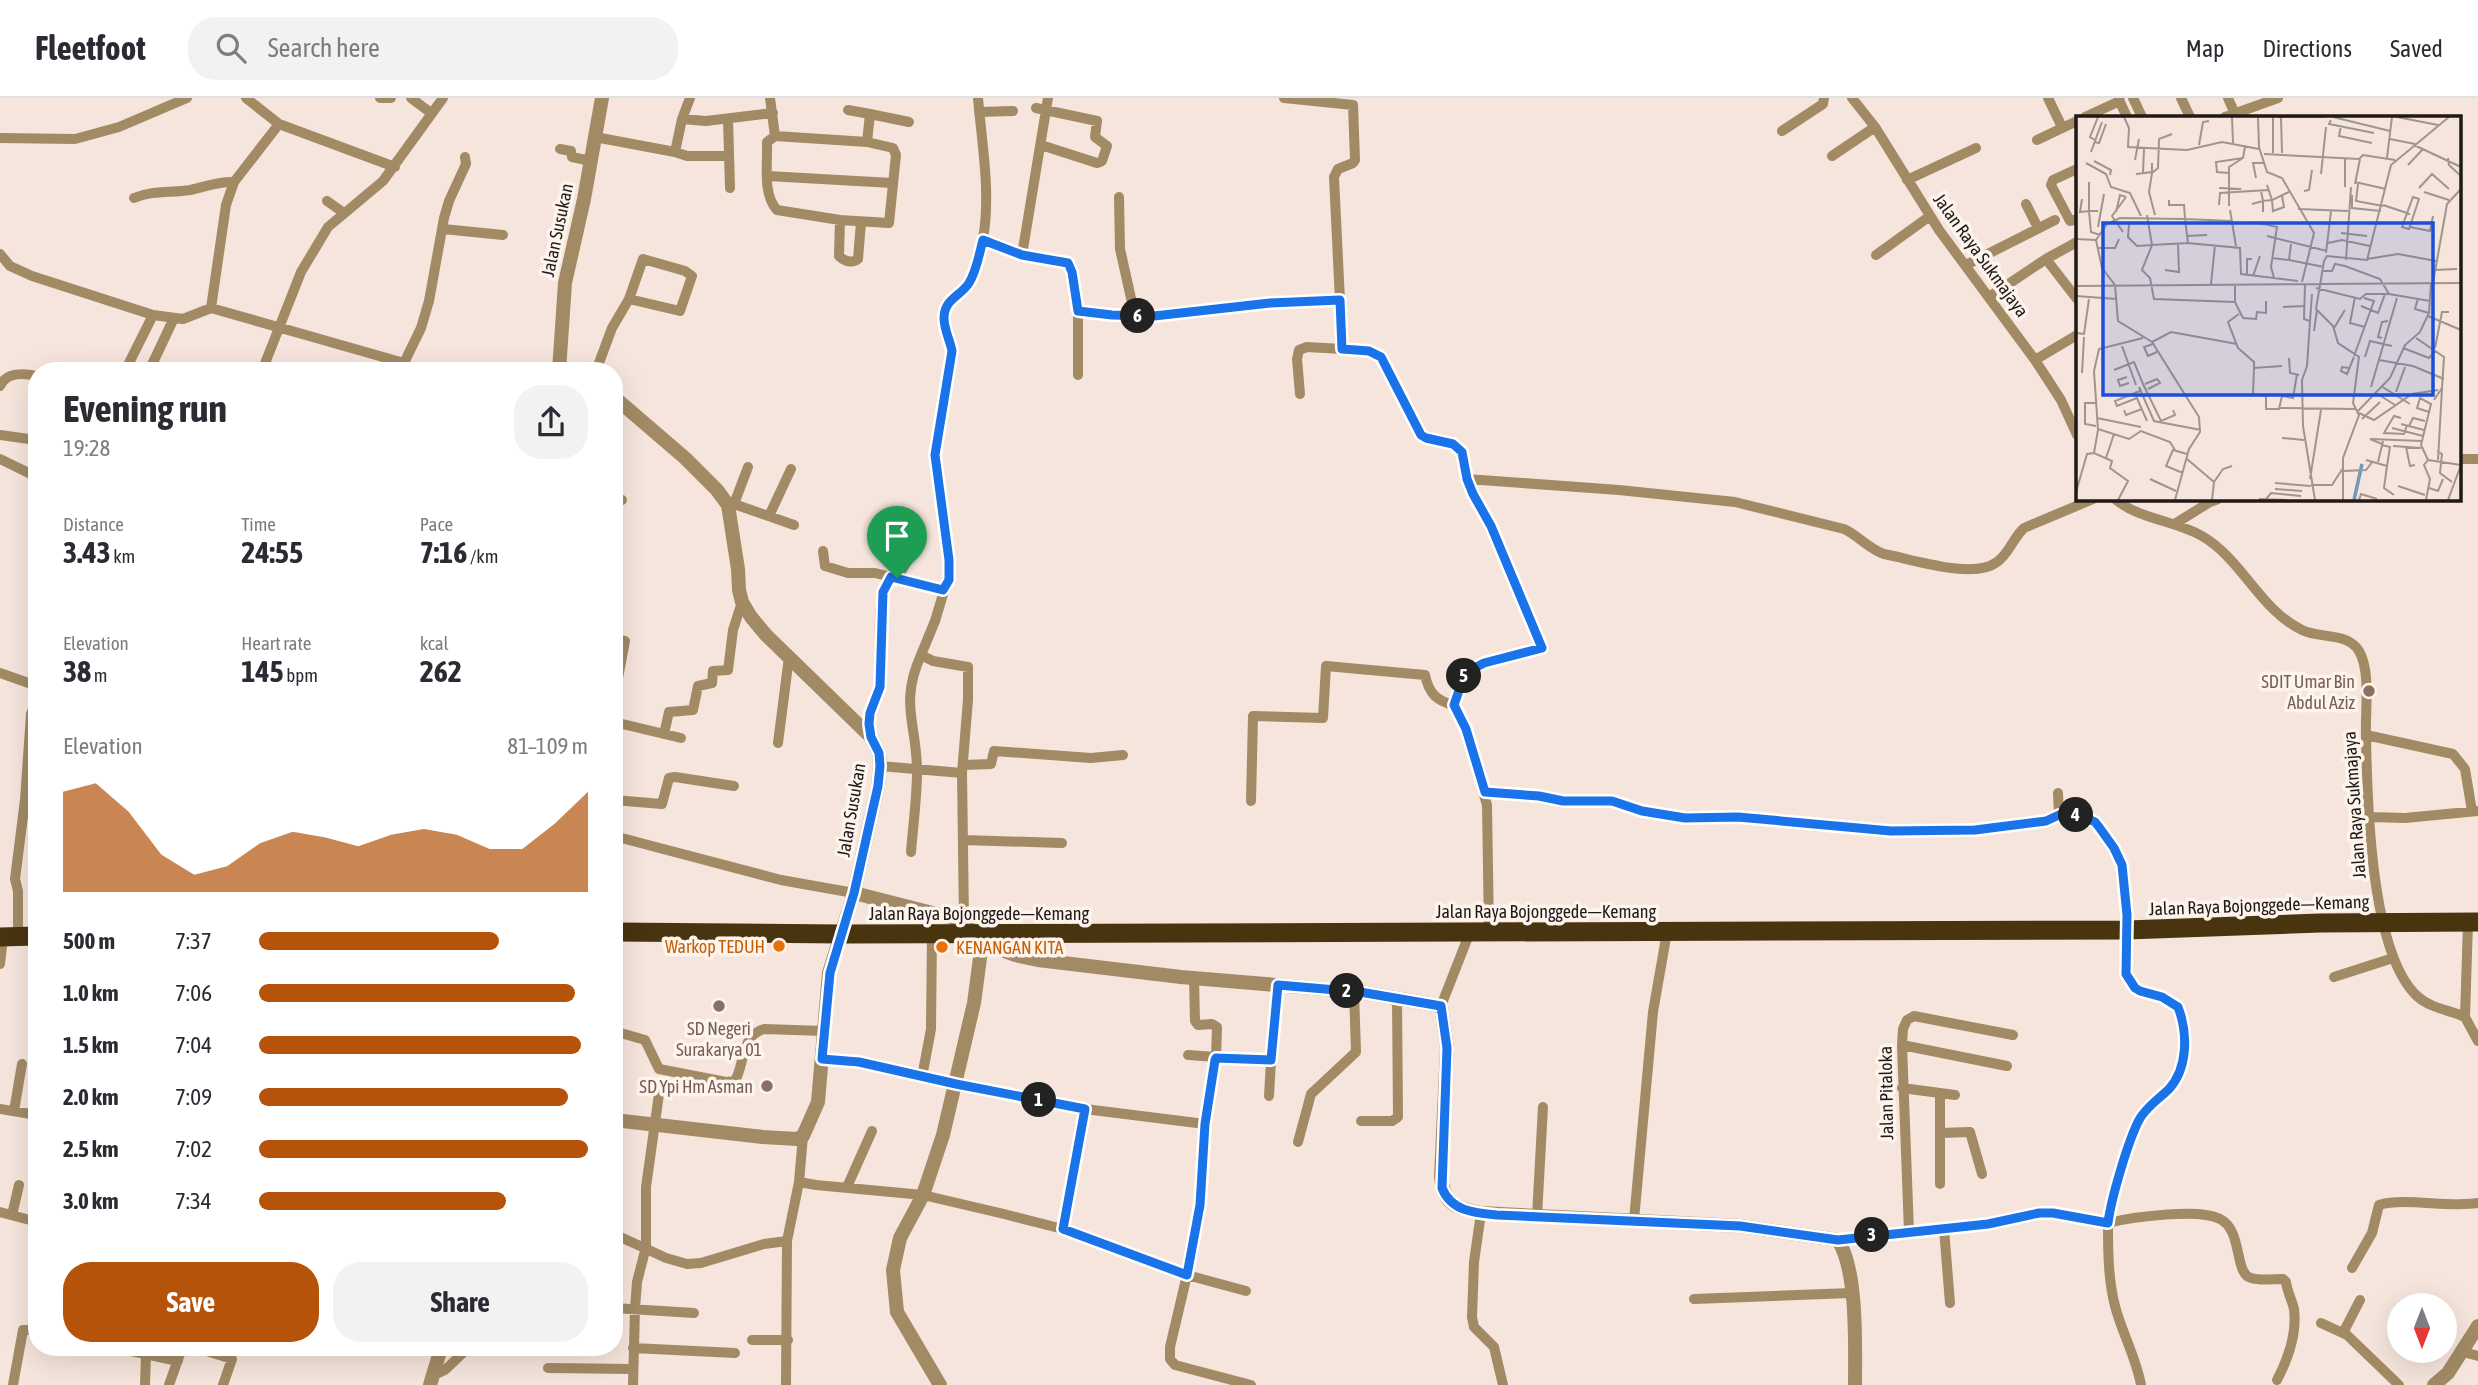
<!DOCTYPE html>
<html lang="en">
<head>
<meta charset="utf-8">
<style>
	:root { --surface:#fff; --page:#f2f2f3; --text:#2b2b33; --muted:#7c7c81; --line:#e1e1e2; --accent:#b45309 }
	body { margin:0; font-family:"Asap Condensed",sans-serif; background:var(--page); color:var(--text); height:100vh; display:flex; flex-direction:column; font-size:26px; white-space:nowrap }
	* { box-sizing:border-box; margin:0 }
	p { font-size:23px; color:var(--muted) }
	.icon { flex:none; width:38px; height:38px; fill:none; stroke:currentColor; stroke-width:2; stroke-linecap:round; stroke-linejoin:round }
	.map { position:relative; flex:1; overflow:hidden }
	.sheet { position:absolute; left:28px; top:264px; width:595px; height:994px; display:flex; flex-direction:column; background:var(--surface); border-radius:28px; box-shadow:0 7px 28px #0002 }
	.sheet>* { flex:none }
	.needle { width:46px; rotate:180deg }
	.controls { position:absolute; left:2387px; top:1195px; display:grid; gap:14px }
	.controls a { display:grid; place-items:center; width:70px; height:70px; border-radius:50%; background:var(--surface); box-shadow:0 7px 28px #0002; font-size:35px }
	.pin { position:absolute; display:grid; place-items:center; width:60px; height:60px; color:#fff; margin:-72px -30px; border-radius:50% 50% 50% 0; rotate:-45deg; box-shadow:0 0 7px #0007 }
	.pin .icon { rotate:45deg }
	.km { position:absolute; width:35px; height:35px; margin:-18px; border-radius:50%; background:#222; color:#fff; font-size:19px; line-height:35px; text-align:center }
	.round { display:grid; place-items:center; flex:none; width:74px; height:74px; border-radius:28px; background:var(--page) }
	.summary { display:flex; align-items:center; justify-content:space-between; height:119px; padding:0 35px }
	h1 { font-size:38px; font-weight:700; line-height:52px }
	.metrics { display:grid; grid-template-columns:repeat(3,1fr); gap:10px; height:119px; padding:7px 35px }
	.metrics div { display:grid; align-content:center }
	.metrics b { font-size:30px; font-weight:700 }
	.metrics small { font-size:19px; font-weight:400 }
	.metrics p { font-size:19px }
	.chart { height:196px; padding:14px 35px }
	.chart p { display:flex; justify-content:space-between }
	.chart svg { width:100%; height:126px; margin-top:7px; fill:var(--accent); opacity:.7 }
	.action { display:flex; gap:14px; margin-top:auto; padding:14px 35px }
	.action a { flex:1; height:80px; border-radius:28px; background:var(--accent); color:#fff; font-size:28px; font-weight:700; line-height:80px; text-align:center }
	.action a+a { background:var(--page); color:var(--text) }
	ul { padding:0 35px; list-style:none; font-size:23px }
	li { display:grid; grid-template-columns:112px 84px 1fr; align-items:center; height:52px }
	li i { height:18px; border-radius:9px; background:var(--accent) }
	header { display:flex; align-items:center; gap:42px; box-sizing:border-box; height:98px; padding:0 35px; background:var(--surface); border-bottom:2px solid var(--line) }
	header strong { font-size:33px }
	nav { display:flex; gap:38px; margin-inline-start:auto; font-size:24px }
	.search { width:490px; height:63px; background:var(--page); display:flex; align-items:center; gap:18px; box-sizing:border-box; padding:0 24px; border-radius:28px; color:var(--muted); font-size:26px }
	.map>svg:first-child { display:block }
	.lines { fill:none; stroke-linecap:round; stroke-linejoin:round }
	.minor { stroke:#a28a65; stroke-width:10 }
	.tertiary { stroke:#a28a65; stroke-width:14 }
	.trunk { stroke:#493410; stroke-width:19 }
	.route-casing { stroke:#fff; stroke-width:14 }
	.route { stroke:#1a73e8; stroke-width:9 }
	.education-dot { fill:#8d6e63; stroke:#fef4ee; stroke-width:2.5 }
	.food-dot { fill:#e8710a; stroke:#fef4ee; stroke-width:2.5 }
	.labels { text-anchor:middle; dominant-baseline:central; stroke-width:7; stroke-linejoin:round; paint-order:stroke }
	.street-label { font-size:18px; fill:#201a17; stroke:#fef4ee }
	.education-label { font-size:18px; fill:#785e54; stroke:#fef4ee; text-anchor:end }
	.food-label { font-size:18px; fill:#c56008; stroke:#fef4ee; text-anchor:end }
	.inset-river { fill:none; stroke:#6f9abd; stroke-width:3.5 }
	.inset-road { fill:none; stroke:#a0948d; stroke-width:2 }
	.view { fill:#1d4ed8; fill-opacity:0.15; stroke:#1d4ed8; stroke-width:3.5 }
	.inset-edge { fill:none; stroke:#201a17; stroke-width:3.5 }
</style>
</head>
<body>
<header>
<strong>Fleetfoot</strong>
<div class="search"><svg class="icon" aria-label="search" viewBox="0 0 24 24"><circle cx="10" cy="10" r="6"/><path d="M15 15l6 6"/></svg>Search here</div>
<nav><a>Map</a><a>Directions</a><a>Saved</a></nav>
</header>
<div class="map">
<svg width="2478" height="1287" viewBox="0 0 2478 1287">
	<rect width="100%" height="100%" fill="#f6e5dc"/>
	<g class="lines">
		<path class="minor" d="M246 0 279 26 395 69
			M380 0H391
			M411 0 431 15
			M690 0 682 21 675 54 687 58H729
			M770 0 775 38
			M1284 0 1353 7 1355 62 1353 65 1338 71 1334 79 1340 203
			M1852 0 1875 29 1939 132 2035 262 2061 302 2077 337
			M2048 0 2062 29
			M2118 0 2127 19
			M2133 0 2142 19
			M2181 0 2190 19
			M2228 0 2235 16
			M1036 10 1097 23 1095 39 1107 48 1102 63 1097 65 1041 47
			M848 12 870 16 867 44
			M979 14 1013 13
			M870 16 909 24
			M2085 19 2120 3
			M2225 19 2278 0
			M682 21 706 23 773 15
			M728 21 730 90
			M1782 33 1823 6 1824 0
			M775 38 867 44 893 50 896 57 889 125 840 122 777 112C762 96 768 65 767 44Z
			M595 39 675 54
			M0 40 75 41 119 29 187 0
			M2037 42 2077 23
			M560 51 571 53 572 59 591 63
			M1832 58 1875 29
			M2077 71 2053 82 2051 87 2070 123 2077 121
			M768 78 892 85
			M1907 82 1976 50
			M134 100C152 92 171 95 190 92 205 89 218 83 234 84
			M327 103 344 115
			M2026 106 2038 130
			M840 122 839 158C844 163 852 166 858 161L861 124
			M443 131 503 137
			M983 142 1022 157 1068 165 1070 168 1078 213V277
			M0 156 10 168 32 178 153 217 183 221 211 210 404 265
			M1022 157 1048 0
			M1876 157 1930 118
			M2046 161 2077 201
			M1966 167 2055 122
			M1989 199 2046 161 2077 144
			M211 210 226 107 234 84 279 26
			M1078 213 1135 218 1120 151 1119 99
			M1135 218 1270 205 1340 203 1342 251 1369 252 1381 259 1421 337 1426 340 1453 346 1462 354 1467 381 1473 396 1491 428 1541 550 1484 565 1465 575 1454 607
			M2035 262 2077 237
			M125 273 153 217
			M149 273 174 220
			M262 273 301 174 328 129 383 83 443 0
			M403 273 404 265 421 230 429 203 444 120 449 103 466 66 465 59
			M596 273 612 230 629 201 643 161 685 173 692 178 680 213 629 201
			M0 288C6 274 24 275 37 278
			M1300 296 1297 261 1299 252 1307 249 1342 251
			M0 337 36 342
			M0 361 37 379
			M2459 361H2478
			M1467 381 1619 392 1735 404 1844 431C1859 438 1869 451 1884 456 1912 461 1974 482 1997 464 2009 456 2013 440 2024 430L2093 401
			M614 401 622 402
			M2115 401C2140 422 2174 422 2202 438 2242 461 2260 512 2302 532 2320 541 2348 534 2359 553 2371 573 2365 614 2366 637 2367 700 2370 854 2417 898 2430 910 2449 912 2465 919L2478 943
			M734 406 748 369
			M728 407 734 406 794 427
			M769 418 791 371
			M2176 425 2210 404 2218 401
			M823 453 825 468 848 475H875L943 492
			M897 480 918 445
			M614 541 625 543 614 601
			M0 575 37 588
			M614 624 681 640
			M664 636 669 614 693 612 698 588 712 585 713 573 728 572 733 532 742 504
			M2366 637 2453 656 2465 671 2472 713
			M871 639C868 614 875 612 879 591 885 559 871 506 891 479
			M778 645 789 559
			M963 667 991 666 994 653 1091 660 1123 657
			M880 668 962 675
			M1485 694 1539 697 1563 703H1612L1642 713 1685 720 1738 719 1891 733 1975 732 2046 723 2059 717H2080L2095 724 2099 729 2114 750 2122 767 2127 817 2126 876 2135 890 2140 893 2162 899 2178 909C2188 935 2188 970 2169 991 2159 1001 2146 1009 2139 1022 2127 1044 2112 1099 2108 1125 2132 1119 2199 1110 2220 1121 2243 1132 2234 1176 2251 1180 2260 1183 2273 1181 2283 1181L2286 1184C2287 1193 2292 1202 2294 1211 2297 1235 2288 1261 2277 1282
			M2058 695 2059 717
			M614 702 662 706 669 680 675 679 734 688
			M1251 703 1253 618 1323 620 1326 568 1425 577C1429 595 1436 603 1454 607L1461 618 1487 707 1489 834
			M2370 719 2405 720 2478 713
			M614 738 781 782 854 795
			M963 742 1062 745
			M911 754C913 728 917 700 917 673 917 626 899 606 921 557
			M964 823 962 675 968 602V569L933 563 921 557 935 523 950 473 935 357 952 253C950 242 944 233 944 222 943 203 958 199 967 188 977 176 980 156 983 141 991 95 982 47 978 0
			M18 839V793L15 781 25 702 31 616 37 603
			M0 866 3 839
			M2334 879 2393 860
			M1194 880 1195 923 1198 927 1212 926 1217 929 1216 960 1205 1026 1200 1107 1187 1177 1170 1249V1261L1175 1267 1251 1287
			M1441 908 1470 834
			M2465 919 2468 824
			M614 933 645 942 659 971 726 984 735 983C745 965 741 937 764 931L824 933
			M1902 947 2007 968
			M1188 957 1271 963 1278 887
			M822 960 859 964 956 986 1085 1011
			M922 979 931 931 932 836
			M1902 990 1955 997
			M1269 998 1271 963
			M0 1011 37 1017
			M14 1013 22 966
			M1361 1023H1392L1398 1019 1397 899
			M1940 1035 1970 1034 1982 1076
			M1298 1044 1311 996 1356 954 1354 893
			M799 1084 816 1087 923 1097 1004 1116 1063 1131 1187 1177 1246 1193
			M1940 1086V996
			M847 1089 872 1033
			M0 1114 30 1122
			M1481 1115 1474 1164 1472 1219 1474 1229 1494 1249 1503 1287
			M12 1117 19 1087
			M1537 1118 1543 1009
			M1634 1122 1653 914 1667 834
			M1063 1131 1085 1011 1205 1026
			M1944 1131 1950 1205
			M1909 1134 1902 947 1903 931 1907 922 1914 918 2013 937
			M614 1136 666 1160 687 1166 701 1165 764 1146 787 1143
			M1838 1142 1988 1127 2039 1115H2053L2108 1125C2108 1152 2108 1181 2115 1208 2122 1235 2136 1259 2141 1287
			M2352 1170 2372 1135 2379 1107C2405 1099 2448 1110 2478 1105
			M1694 1201 1851 1195
			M614 1210 694 1215
			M2321 1225 2347 1237 2399 1287
			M2343 1235 2360 1202
			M752 1242H788
			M117 1250 178 1263
			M197 1250 232 1261 223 1287
			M633 1250 735 1255
			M2460 1253 2478 1258
			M548 1270 633 1271
			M434 1277 445 1272 468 1250
			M13 1287 23 1232H37
			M145 1287 146 1256
			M169 1287 182 1250
			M633 1287 635 1211 637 1184 646 1149V1089L659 996
			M786 1287 787 1143 799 1084 803 1038"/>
		<path class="tertiary" d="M559 273 565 185 584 101 602 0
			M614 299 685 360 717 392 728 407 738 471 739 492 742 504 751 519 766 537 871 639 879 655 880 668 878 688 854 795 829 875 818 1004 803 1038 797 1041 763 1039 614 1022
			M854 795 964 823 982 845 1015 857 1038 862 1181 879 1360 894 1441 908 1447 950 1441 1078C1443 1106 1455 1110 1481 1115L1740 1128 1838 1142C1858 1173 1855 1249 1855 1287
			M430 1287 441 1250
			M940 1287 897 1214 893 1172 900 1140 923 1097 943 1037 974 905 982 845
			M2434 1287 2448 1275 2478 1228"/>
		<path class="trunk" d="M614 834 842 836 2127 832 2320 825 2478 824
			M0 839 37 838"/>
	</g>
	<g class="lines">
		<g class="route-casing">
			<path id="route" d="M983 142 1022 157 1068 165 1072 174 1078 213 1112 217 1154 218 1270 205 1340 202 1342 251 1369 253 1381 259 1421 337 1426 340 1453 346 1462 354 1467 381 1473 396 1491 428 1542 550 1484 565 1465 575 1454 607 1466 631 1485 694 1539 698 1563 703H1612L1642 713 1685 720 1738 719 1891 733 1975 732 2046 723 2059 717H2080L2095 724 2099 729 2114 750 2122 767 2127 817 2126 876 2135 890 2140 893 2162 899 2178 909C2188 935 2188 970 2169 991 2159 1001 2146 1009 2139 1022 2128 1043 2111 1101 2108 1125L2053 1115H2039L1988 1126 1838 1142 1740 1128 1497 1117C1474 1115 1451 1113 1442 1090L1447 950 1441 908 1360 894 1278 887 1271 962 1216 960 1215 962 1205 1026 1200 1107 1187 1177 1063 1131 1085 1011 956 986 859 964 822 961 830 875 854 795 878 688 880 668 879 655 871 639 869 626 870 615 880 589 883 494 891 479 943 492 949 482V462L935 357 952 253C950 242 944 232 944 220 944 201 961 198 969 185 977 172 979 156 983 142Z"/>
		</g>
		<use href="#route" class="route"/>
	</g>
	<g class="education-dot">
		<circle cx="2369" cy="593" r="7"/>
		<circle cx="719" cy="908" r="7"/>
		<circle cx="767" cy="988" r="7"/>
	</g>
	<g class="food-dot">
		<circle cx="779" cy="848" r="7"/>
		<circle cx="942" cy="849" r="7"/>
	</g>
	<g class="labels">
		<g class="street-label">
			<text transform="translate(557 132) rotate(-78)">Jalan Susukan</text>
			<text transform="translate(1981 157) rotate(54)">Jalan Raya Sukmajaya</text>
			<text transform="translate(2354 707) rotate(-94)">Jalan Raya Sukmajaya</text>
			<text transform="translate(851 712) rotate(-80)">Jalan Susukan</text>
			<text transform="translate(2259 807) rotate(-2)">Jalan Raya Bojonggede—Kemang</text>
			<text x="1546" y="813">Jalan Raya Bojonggede—Kemang</text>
			<text x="979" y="815">Jalan Raya Bojonggede—Kemang</text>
			<text transform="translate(1886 995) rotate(-91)">Jalan Pitaloka</text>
		</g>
		<g class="education-label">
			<text x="2355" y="583">SDIT Umar Bin<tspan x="2355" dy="21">Abdul Aziz</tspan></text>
			<text x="719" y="930" text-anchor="middle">SD Negeri<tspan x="719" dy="21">Surakarya 01</tspan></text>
			<text x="753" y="988">SD Ypi Hm Asman</text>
		</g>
		<g class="food-label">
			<text x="765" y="848">Warkop TEDUH</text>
			<text x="956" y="849" text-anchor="start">KENANGAN KITA</text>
		</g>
	</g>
	<g transform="translate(2076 18)">
		<rect width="385" height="385" fill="#f6e5dc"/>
		<path class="inset-river" d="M278 384 286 348"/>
		<path class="inset-road" d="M48 1 53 12 52 31 111 34 146 26 183 33M156 1 157 27M182 1 183 31 191 56 206 62 238 117 226 166M197 1V37M201 1H250M257 1 314 15M321 1 362 9M205 2 206 37M255 4 253 8 298 17M265 10 263 20 296 27M314 23 339 28M19 24 14 21 22 1M18 26 23 27 30 8M123 29 127 6 133 5M338 29 385 51M15 36 26 6M188 38 283 43 287 39 319 44M269 42V71M311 42 316 1M372 42 373 49 385 60M59 44 63 23M18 45 35 54 34 59M10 47 30 58 35 71 54 77 65 100M332 49 347 33M67 57 68 33M153 57 141 56 140 46 167 42M60 58 76 56V47M245 58 250 11M180 62 177 47H189M13 66V95H22M279 66 310 73M279 68 284 43M282 68 280 85 307 90M143 72 165 73M343 72 356 58 373 73M185 75 187 85 196 84 191 69M228 75 233 74 236 54M348 76 373 84M276 79V92L305 95M206 80 208 91 197 95 196 84 213 76M337 81 343 83 333 113 326 111ZM6 83 4 96 13 95 15 116 24 119M93 84V89H108L109 103 156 105M176 88 187 85V96M143 89 144 77 192 74M307 89 334 98M153 90V51L167 42 169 31M222 93 272 95M154 94 160 130M40 96 44 79 50 81M71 99 76 129 112 127M79 99 73 76 76 57 82 52 83 23 96 18M179 106 201 111 195 151 198 162M53 108 52 121 61 130 76 129 66 154 74 162 78 183 159 186M22 111 28 78M334 111 354 115 357 100M47 116 36 100 50 81M265 117 291 120M110 120 131 119M191 120 251 135M0 123 20 124 31 108 44 102 109 103 112 127 164 132 165 158 222 165M20 124 26 152 39 169 42 205 76 226 123 301 124 316 113 333 99 384M252 127 266 124 294 130M21 132H39L43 123M250 137 255 95M196 142 213 144 215 128M291 143 322 138 360 145M213 144 248 151M270 144 275 71M89 154 103 156 102 128M358 154 381 153M247 155H256L259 148 269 150 304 163 313 178M171 159V143H176M177 160 184 140M357 167 371 88 385 73M135 168 139 129M159 169V186L167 202 180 203 181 196 190 197V185M229 169 228 203 234 205 231 250 226 264 227 310 239 384M0 170 385 167M240 172 284 183 290 178H313L354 185M0 180 41 183M279 181 274 207 289 211M342 182 339 193 353 197M285 190 302 197 309 178M207 191 229 190M163 198 152 206 162 232 178 246V252L206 250M352 200 385 214M234 205 236 178M258 212 269 194M238 215 241 194M0 217 8 218 13 183M306 222 302 221 306 206 312 205M340 222 368 241 366 272 358 284M76 226 95 216 161 228M77 228 68 231 72 240 81 236M46 230 60 269M327 232 353 242 359 235M359 232 366 196H373M278 240 298 185 288 182M289 241 294 225 316 230M213 242 214 257 223 259M303 244 337 250 368 263M178 252 177 278 190 280V293H203L206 280 217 282 221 258M273 252 266 251 265 255 271 258 278 241M38 254 58 246 67 268M6 257 8 221M51 261 42 264 44 270 53 267M67 268 85 305 99 299 97 294M69 268 81 263 84 267 72 273M305 270 334 288M63 271 78 305 125 314M295 271 321 182M320 276 329 251M300 277 319 289M60 280 71 305M61 282 41 290 39 285 64 275M204 292 279 293M48 294 50 299 66 293M281 296 314 262 329 229 344 216 353 197 355 167M283 297 298 304 336 278 362 274M21 302 65 311M325 302 318 300 308 317 328 318 331 309M286 303 304 286M325 308 348 314M20 310 9 308V287H20M333 310 337 302 349 305M316 312 347 320M22 313 53 323 65 315 94 326 99 334M206 322 228 324M306 328 294 323 346 325M306 329 314 331 311 350M317 330 345 332M330 331 334 350 339 349M361 335 366 338 364 357 376 366M18 337 22 314 18 255 23 233 67 222M30 342 38 318M111 343 138 366M290 344 311 350 308 372 318 379M352 344 345 329 355 288 344 282 341 292 353 296M352 344 385 349M362 344 366 272M302 346 307 325M267 355 290 354 297 345M107 357 90 350 97 334 111 338M74 363 100 375M234 363 245 294M199 367 235 370M235 369H256L267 352M322 370 349 379M353 372 362 375 367 363M199 373 226 375M0 376 11 338 18 337 36 345 34 352 52 365 42 384M183 383 211 384M190 383 195 377 225 380M136 384 138 366 147 353 156 350M267 384V342L283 299 277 287 283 241 262 227 257 210 240 193 248 145 251 140 291 144 315 49 373 1M283 384 285 378 301 383M350 384 354 363 348 349 352 344M372 384 385 349"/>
		<path class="view" d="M27 107H357V279H27Z"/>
		<rect width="385" height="385" class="inset-edge"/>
	</g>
</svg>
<div class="controls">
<a><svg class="needle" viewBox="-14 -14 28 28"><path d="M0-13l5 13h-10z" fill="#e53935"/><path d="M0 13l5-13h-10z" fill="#7c7c81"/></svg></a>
</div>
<div class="pin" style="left:897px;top:480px;background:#1e9e55"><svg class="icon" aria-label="arrive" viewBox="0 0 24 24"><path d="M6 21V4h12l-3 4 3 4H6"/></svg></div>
<b class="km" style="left:1039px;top:1002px">1</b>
<b class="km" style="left:1347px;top:893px">2</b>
<b class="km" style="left:1872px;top:1137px">3</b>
<b class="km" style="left:2076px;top:717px">4</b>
<b class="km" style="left:1464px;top:578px">5</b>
<b class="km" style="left:1138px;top:218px">6</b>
<section class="sheet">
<div class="summary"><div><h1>Evening run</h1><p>19:28</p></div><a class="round"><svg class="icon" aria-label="share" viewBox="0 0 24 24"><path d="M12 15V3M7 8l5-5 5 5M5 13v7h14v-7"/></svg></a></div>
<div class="metrics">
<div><p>Distance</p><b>3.43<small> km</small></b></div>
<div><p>Time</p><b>24:55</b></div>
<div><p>Pace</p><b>7:16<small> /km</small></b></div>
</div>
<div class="metrics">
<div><p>Elevation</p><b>38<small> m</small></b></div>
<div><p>Heart rate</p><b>145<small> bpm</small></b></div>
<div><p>kcal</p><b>262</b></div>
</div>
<div class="chart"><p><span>Elevation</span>81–109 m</p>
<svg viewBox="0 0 160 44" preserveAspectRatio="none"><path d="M0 44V9L10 6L20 16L30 31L40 38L50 35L60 27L70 23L80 25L90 28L100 24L110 22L120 24L130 29L140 29L150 20L160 9V44z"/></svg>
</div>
<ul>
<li><b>500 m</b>7:37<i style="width:73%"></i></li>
<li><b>1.0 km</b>7:06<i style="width:96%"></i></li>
<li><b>1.5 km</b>7:04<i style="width:98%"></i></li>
<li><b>2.0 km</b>7:09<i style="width:94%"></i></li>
<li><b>2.5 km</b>7:02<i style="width:100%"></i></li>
<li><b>3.0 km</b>7:34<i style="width:75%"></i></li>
</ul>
<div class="action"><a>Save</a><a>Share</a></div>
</section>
</div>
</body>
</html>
